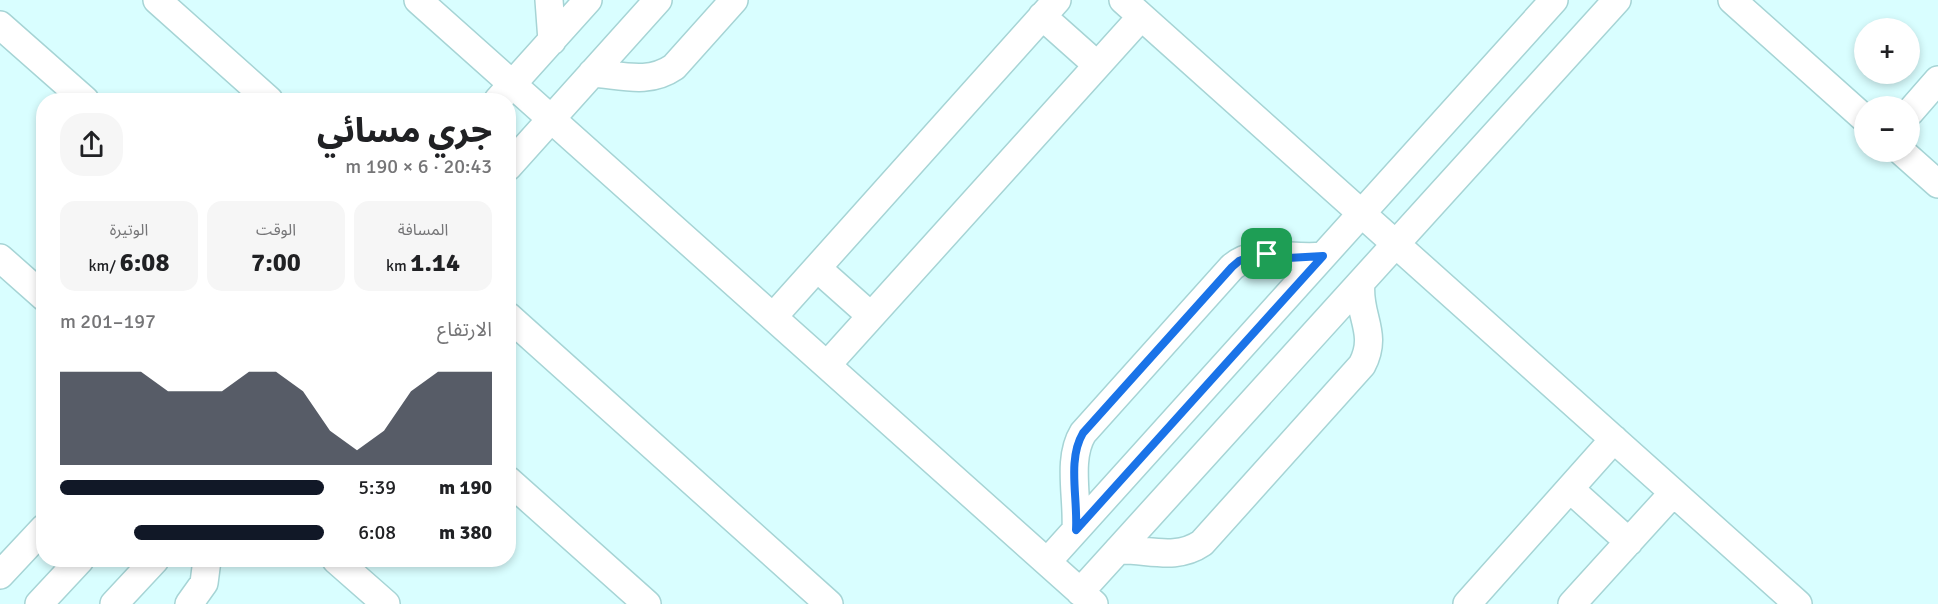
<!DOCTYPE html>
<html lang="ar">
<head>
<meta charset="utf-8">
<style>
	:root { --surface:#fff; --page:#f6f6f6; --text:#202124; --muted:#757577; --accent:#111827 }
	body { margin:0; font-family:Signika,"Noto Sans Arabic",sans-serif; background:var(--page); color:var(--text); direction:rtl; height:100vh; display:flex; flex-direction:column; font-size:22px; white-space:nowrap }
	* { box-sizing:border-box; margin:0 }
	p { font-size:20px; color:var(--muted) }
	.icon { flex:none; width:33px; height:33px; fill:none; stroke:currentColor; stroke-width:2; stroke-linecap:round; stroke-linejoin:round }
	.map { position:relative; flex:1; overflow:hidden; direction:ltr }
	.drawer { position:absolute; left:36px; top:93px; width:480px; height:474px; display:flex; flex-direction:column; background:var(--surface); border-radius:24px; box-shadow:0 3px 9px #0003; direction:rtl }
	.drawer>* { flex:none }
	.fabs { position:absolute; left:1854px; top:18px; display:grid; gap:12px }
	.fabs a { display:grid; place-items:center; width:66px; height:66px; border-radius:50%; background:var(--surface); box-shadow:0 3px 9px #0003; font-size:30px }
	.pin { position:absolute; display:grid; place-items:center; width:51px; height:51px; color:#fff; margin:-26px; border-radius:12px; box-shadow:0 3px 9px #0006 }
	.round { display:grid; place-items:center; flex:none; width:63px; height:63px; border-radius:24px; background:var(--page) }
	.summary { display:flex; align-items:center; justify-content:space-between; height:102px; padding:0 24px }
	h1 { font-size:33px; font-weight:800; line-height:45px }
	.stats { display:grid; grid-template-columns:repeat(3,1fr); gap:9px; height:102px; padding:6px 24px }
	.stats div { display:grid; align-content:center; border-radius:15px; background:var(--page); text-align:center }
	.stats b { font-size:26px; font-weight:800 }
	.stats small { font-size:16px; font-weight:400 }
	.stats p { font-size:16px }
	.chart { height:168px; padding:12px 24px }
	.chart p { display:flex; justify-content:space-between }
	.chart svg { width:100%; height:108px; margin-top:6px; fill:var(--accent); opacity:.7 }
	ul { padding:0 24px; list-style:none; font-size:20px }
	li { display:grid; grid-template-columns:96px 72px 1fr; align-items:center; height:45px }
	li i { height:15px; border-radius:8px; background:var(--accent) }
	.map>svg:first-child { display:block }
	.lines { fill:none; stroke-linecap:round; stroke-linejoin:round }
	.minor-casing { stroke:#a6d4d5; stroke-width:30 }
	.minor { stroke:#fff; stroke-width:27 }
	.route-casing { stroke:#fff; stroke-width:12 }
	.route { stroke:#1a73e8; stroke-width:8 }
</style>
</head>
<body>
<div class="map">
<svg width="1938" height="604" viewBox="0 0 1938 604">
	<rect width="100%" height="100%" fill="#d9feff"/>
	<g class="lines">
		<g class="minor-casing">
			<path id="minor" d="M157 0 269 100
				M418 0 1094 604
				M549 0 552 41
				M1123 0 1798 604
				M1732 0 1864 118
				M1042 16 1097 65
				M0 25 85 100
				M592 73C621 75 648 85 674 67L734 0
				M498 100 588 0
				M1910 112 1938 80
				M1902 152 1938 184
				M508 167 658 0
				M0 258 44 297
				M817 268 871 316
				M508 316 829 604
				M773 317 1057 0
				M827 365 1141 17
				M508 480 647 604
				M1570 489 1629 542
				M1076 529C1078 498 1067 459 1083 433L1232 267C1257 246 1291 260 1322 256
				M1118 550C1148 549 1176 561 1202 543L1362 365C1379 333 1357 315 1361 283
				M336 560 386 604
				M1047 562 1554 0
				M0 575 44 528
				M1080 592 1617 0
				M39 604 80 560
				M114 604 155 560
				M189 604 204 583 207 560
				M1467 604 1614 439
				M1572 604 1673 493"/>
		</g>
		<use href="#minor" class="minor"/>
	</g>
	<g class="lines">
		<g class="route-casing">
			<path id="route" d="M1257 254 1288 258 1323 256 1076 530C1078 498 1067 460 1083 433L1232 267 1239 261Z"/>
		</g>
		<use href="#route" class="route"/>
	</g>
</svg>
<div class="fabs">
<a>+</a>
<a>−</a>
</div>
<div class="pin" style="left:1267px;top:254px;background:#1e9e55"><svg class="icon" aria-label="arrive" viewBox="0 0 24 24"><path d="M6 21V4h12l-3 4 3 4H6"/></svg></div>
<section class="drawer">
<div class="summary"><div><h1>جري مسائي</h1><p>20:43 · 6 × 190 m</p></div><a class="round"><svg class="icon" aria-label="share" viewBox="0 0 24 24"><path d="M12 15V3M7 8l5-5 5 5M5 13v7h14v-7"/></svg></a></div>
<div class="stats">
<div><p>المسافة</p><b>1.14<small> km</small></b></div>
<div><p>الوقت</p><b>7:00</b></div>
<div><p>الوتيرة</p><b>6:08<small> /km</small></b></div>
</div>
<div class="chart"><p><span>الارتفاع</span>197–201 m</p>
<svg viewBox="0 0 160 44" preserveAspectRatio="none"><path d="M0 44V6L10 6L20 6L30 6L40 14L50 14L60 14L70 6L80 6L90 14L100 30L110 38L120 30L130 14L140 6L150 6L160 6V44z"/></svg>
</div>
<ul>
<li><b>190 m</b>5:39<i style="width:100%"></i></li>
<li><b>380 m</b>6:08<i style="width:72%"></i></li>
</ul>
</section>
</div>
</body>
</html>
